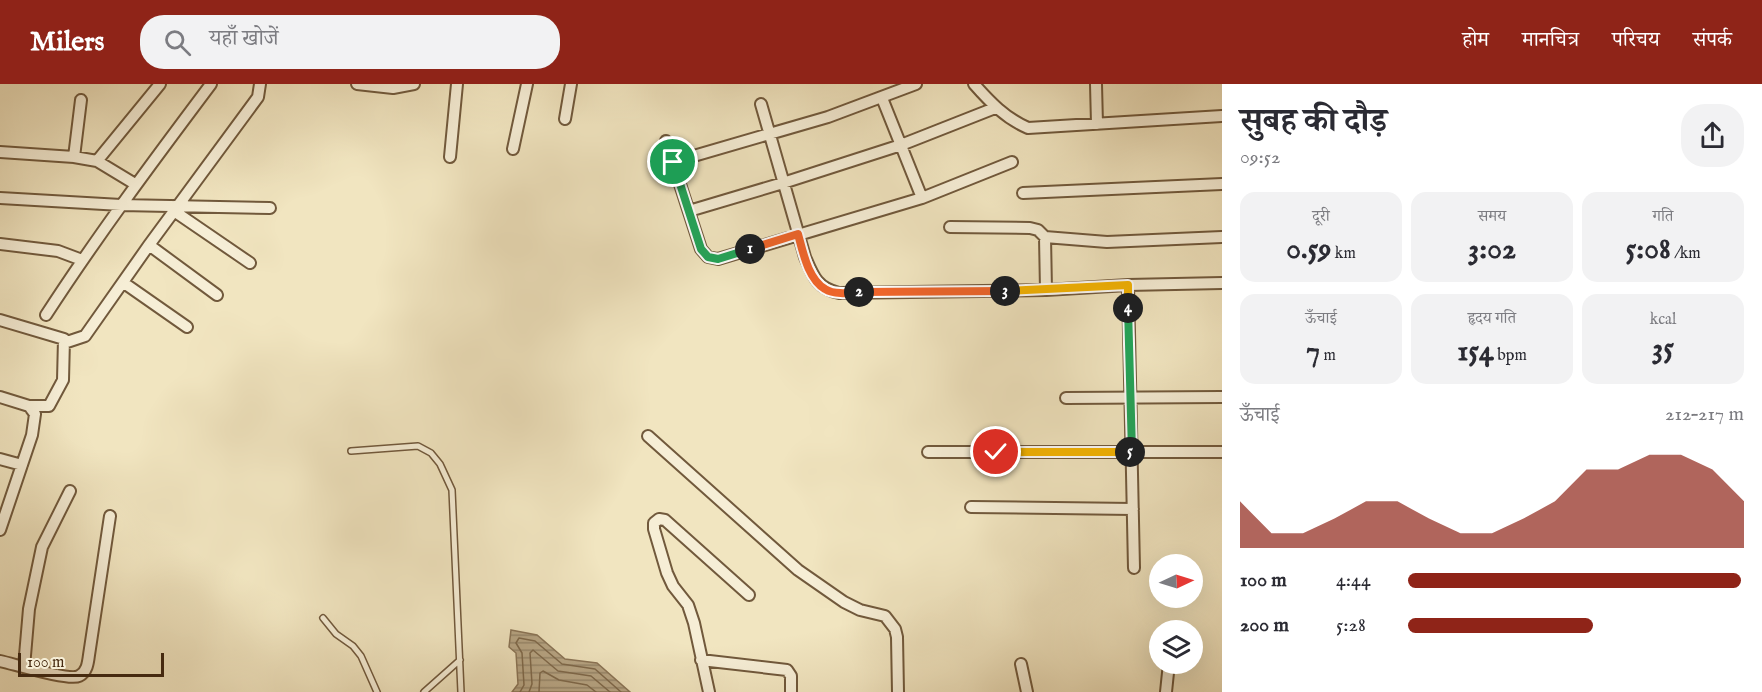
<!DOCTYPE html>
<html lang="hi">
<head>
<meta charset="utf-8">
<style>
	:root { --surface:#fff; --page:#f2f2f3; --text:#2b2b33; --muted:#7c7c81; --accent:#8f2418 }
	body { margin:0; font-family:"IM FELL English","Noto Serif Devanagari",serif; background:var(--page); color:var(--text); height:100vh; display:flex; flex-direction:column; font-size:22px; white-space:nowrap }
	* { box-sizing:border-box; margin:0 }
	p { font-size:20px; color:var(--muted) }
	.icon { flex:none; width:33px; height:33px; fill:none; stroke:currentColor; stroke-width:2; stroke-linecap:round; stroke-linejoin:round }
	.map { position:relative; flex:1; overflow:hidden }
	.sheet { display:flex; flex-direction:column; background:var(--surface); width:540px }
	.sheet>* { flex:none }
	.needle { width:39px; rotate:86deg }
	.controls { position:absolute; left:1149px; top:470px; display:grid; gap:12px }
	.controls a { display:grid; place-items:center; width:54px; height:54px; border-radius:50%; background:var(--surface); box-shadow:0 6px 24px #0002; font-size:30px }
	.scale { position:absolute; left:18px; bottom:15px; width:146px; box-sizing:border-box; padding-left:6px; border:3px solid #462a10; border-top:0; font-size:16px; line-height:21px; white-space:nowrap; color:#462a10; -webkit-text-stroke:4px #f6eed6; paint-order:stroke }
	.pin { position:absolute; display:grid; place-items:center; width:51px; height:51px; color:#fff; margin:-26px; border:3px solid #fff; border-radius:50%; box-shadow:0 2px 6px #0007 }
	.km { position:absolute; width:30px; height:30px; margin:-15px; border-radius:50%; background:#222; color:#fff; font-size:16px; line-height:30px; text-align:center }
	.round { display:grid; place-items:center; flex:none; width:63px; height:63px; border-radius:24px; background:var(--page) }
	.headline { display:flex; align-items:center; justify-content:space-between; height:102px; padding:0 18px }
	h1 { font-size:33px; font-weight:700; line-height:45px }
	.figures { display:grid; grid-template-columns:repeat(3,1fr); gap:9px; height:102px; padding:6px 18px }
	.figures div { display:grid; align-content:center; border-radius:15px; background:var(--page); text-align:center }
	.figures b { font-size:30px; font-weight:700 }
	.figures small { font-size:16px; font-weight:400 }
	.figures p { font-size:16px }
	.chart { height:168px; padding:12px 18px }
	.chart p { display:flex; justify-content:space-between }
	.chart svg { width:100%; height:108px; margin-top:6px; fill:var(--accent); opacity:.7 }
	ul { padding:0 18px; list-style:none; font-size:20px }
	li { display:grid; grid-template-columns:96px 72px 1fr; align-items:center; height:45px }
	li i { height:15px; border-radius:8px; background:var(--accent) }
	header { display:flex; align-items:center; gap:36px; box-sizing:border-box; height:84px; padding:0 30px; background:var(--accent); color:#fff }
	header strong { font-size:28px }
	nav { display:flex; gap:33px; margin-inline-start:auto; font-size:21px }
	.search { width:420px; height:54px; background:var(--page); display:flex; align-items:center; gap:15px; box-sizing:border-box; padding:0 21px; border-radius:24px; color:var(--muted); font-size:22px }
	main { display:flex; flex:1; min-height:0 }
	.map>svg:first-child { display:block }
	.water { fill:url(#water-rules); stroke:#8a7456; stroke-width:1.5 }
	.lines { fill:none; stroke-linecap:round; stroke-linejoin:round }
	.shore { stroke:#7e684a; stroke-width:1.5 }
	.lane-casing { stroke:#71593c; stroke-width:8 }
	.street-casing { stroke:#71593c; stroke-width:14 }
	.lane { stroke:#f6eed6; stroke-width:5 }
	.street { stroke:#f6eed6; stroke-width:10 }
	.split-1-casing { stroke:#fff; stroke-width:12 }
	.split-2-casing { stroke:#fff; stroke-width:12 }
	.split-3-casing { stroke:#fff; stroke-width:12 }
	.split-4-casing { stroke:#fff; stroke-width:12 }
	.split-5-casing { stroke:#fff; stroke-width:12 }
	.split-6-casing { stroke:#fff; stroke-width:12 }
	.split-1 { stroke:#22a559; stroke-width:8 }
	.split-2 { stroke:#f0652b; stroke-width:8 }
	.split-3 { stroke:#f0652b; stroke-width:8 }
	.split-4 { stroke:#f5b400; stroke-width:8 }
	.split-5 { stroke:#22a559; stroke-width:8 }
	.split-6 { stroke:#f5b400; stroke-width:8 }
</style>
</head>
<body>
<header>
<strong>Milers</strong>
<div class="search"><svg class="icon" aria-label="search" viewBox="0 0 24 24"><circle cx="10" cy="10" r="6"/><path d="M15 15l6 6"/></svg>यहाँ खोजें</div>
<nav><a>होम</a><a>मानचित्र</a><a>परिचय</a><a>संपर्क</a></nav>
</header>
<main>
<div class="map">
<svg width="1222" height="608" viewBox="0 0 1222 608">
	<defs>
		<pattern id="water-rules" width="6" height="5" patternUnits="userSpaceOnUse" patternTransform="scale(1.5)"><rect width="6" height="5" fill="#b7a584"/><path d="M0 2.5h6" fill="none" stroke="#97876b"/></pattern>
	</defs>
	<rect width="100%" height="100%" fill="#f1e5c0"/>
	<filter id="stains"><feTurbulence type="fractalNoise" baseFrequency=".00333" numOctaves="4"/><feColorMatrix values="0 0 0 0 .2 0 0 0 0 .09 0 0 0 0 .02 0 0 0 .5 -.17"/></filter>
	<radialGradient id="worn" r=".72"><stop offset=".6" stop-color="#630" stop-opacity="0"/><stop offset="1" stop-color="#630" stop-opacity=".3"/></radialGradient>
	<path class="water" d="M511 546 537 551 565 575 597 579 630 608H512L518 600 516 569 509 563Z"/>
	<g class="lines">
		<path class="shore" d="M520 608 524 601 522 569 516 559 519 554 535 557 562 580 595 585 621 608
			M529 608 532 600 530 569 533 566 558 587 591 592 610 608
			M539 608 540 589 543 587 559 596 587 601 596 608"/>
		<g class="lane-casing">
			<path id="lane" d="M351 367 418 362 431 369 440 380 452 406 461 608
				M323 534 336 550 353 562 361 572 377 608
				M424 608 460 576"/>
		</g>
		<g class="street-casing">
			<path id="street" d="M357 0 393 4 414 0
				M974 0C990 18 1005 34 1028 44L1222 32
				M1096 0 1097 40
				M882 14 922 114
				M761 20 805 173C813 192 817 204 839 209L1046 206 1128 201 1222 199
				M565 35 571 0
				M666 57 701 165 708 173 718 175 922 114 1012 78
				M513 65 527 0
				M0 68 74 73 97 77 135 100
				M74 73 81 16
				M450 73 457 0
				M97 77 160 0
				M673 78 828 33 916 0
				M1023 109 1222 100
				M0 114 121 121 270 124
				M174 127 250 179
				M689 127 783 99 901 61 995 24
				M950 143 1030 144 1038 146 1045 153 1107 158 1222 153
				M1045 153 1046 206
				M0 160 58 167 82 176
				M149 161 217 211
				M124 199 187 243
				M1128 201 1134 484
				M46 231C98 151 154 76 211 0
				M0 236 64 255 63 296 49 322H29
				M64 259 85 252 149 161 258 13 260 0
				M0 313 29 322 35 330 32 351 0 446
				M1066 314 1222 313
				M648 352 798 486 844 518 860 526 885 532 895 545 897 553 898 608
				M928 368H1222
				M0 375 22 381
				M971 423 1133 425
				M701 576 787 586 791 592V608
				M0 577C14 580 69 597 79 592 87 588 88 579 89 571L110 432
				M1021 580 1027 608
				M24 583 29 525 42 463 70 407
				M709 608 694 539 688 521 673 502 667 489 654 445V439L659 435 665 436 749 511
				M1166 608 1169 579"/>
		</g>
		<use href="#lane" class="lane"/>
		<use href="#street" class="street"/>
	</g>
	<g class="lines">
		<g class="split-1-casing">
			<path id="split-1" d="M673 78 701 165 708 173 718 175 750 165"/>
		</g>
		<g class="split-2-casing">
			<path id="split-2" d="M750 165 798 150C803 168 808 195 825 205 834 211 849 209 859 208"/>
		</g>
		<g class="split-3-casing">
			<path id="split-3" d="M859 208 1005 207"/>
		</g>
		<g class="split-4-casing">
			<path id="split-4" d="M1005 207 1128 201V224"/>
		</g>
		<g class="split-5-casing">
			<path id="split-5" d="M1128 224 1132 368H1130"/>
		</g>
		<g class="split-6-casing">
			<path id="split-6" d="M996 368H1130"/>
		</g>
		<use href="#split-1" class="split-1"/>
		<use href="#split-2" class="split-2"/>
		<use href="#split-3" class="split-3"/>
		<use href="#split-4" class="split-4"/>
		<use href="#split-5" class="split-5"/>
		<use href="#split-6" class="split-6"/>
	</g>
	<rect width="100%" height="100%" filter="url(#stains)"/>
	<rect width="100%" height="100%" fill="url(#worn)"/>
</svg>
<div class="controls">
<a><svg class="needle" viewBox="-14 -14 28 28"><path d="M0-13l5 13h-10z" fill="#e53935"/><path d="M0 13l5-13h-10z" fill="#7c7c81"/></svg></a>
<a><svg class="icon" aria-label="layers" viewBox="0 0 24 24"><path d="M12 4l9 5-9 5-9-5zM3 14l9 5 9-5"/></svg></a>
</div>
<div class="scale">100 m</div>
<div class="pin" style="left:673px;top:78px;background:#1e9e55"><svg class="icon" aria-label="arrive" viewBox="0 0 24 24"><path d="M6 21V4h12l-3 4 3 4H6"/></svg></div>
<div class="pin" style="left:996px;top:368px;background:#d93025"><svg class="icon" aria-label="check" viewBox="0 0 24 24"><path d="M5 12l5 5 9-10"/></svg></div>
<b class="km" style="left:750px;top:165px">1</b>
<b class="km" style="left:859px;top:208px">2</b>
<b class="km" style="left:1005px;top:207px">3</b>
<b class="km" style="left:1128px;top:224px">4</b>
<b class="km" style="left:1130px;top:368px">5</b>
</div>
<section class="sheet">
<div class="headline"><div><h1>सुबह की दौड़</h1><p>09:52</p></div><a class="round"><svg class="icon" aria-label="share" viewBox="0 0 24 24"><path d="M12 15V3M7 8l5-5 5 5M5 13v7h14v-7"/></svg></a></div>
<div class="figures">
<div><p>दूरी</p><b>0.59<small> km</small></b></div>
<div><p>समय</p><b>3:02</b></div>
<div><p>गति</p><b>5:08<small> /km</small></b></div>
</div>
<div class="figures">
<div><p>ऊँचाई</p><b>7<small> m</small></b></div>
<div><p>हृदय गति</p><b>154<small> bpm</small></b></div>
<div><p>kcal</p><b>35</b></div>
</div>
<div class="chart"><p><span>ऊँचाई</span>212–217 m</p>
<svg viewBox="0 0 160 44" preserveAspectRatio="none"><path d="M0 44V25L10 38L20 38L30 32L40 25L50 25L60 32L70 38L80 38L90 32L100 25L110 12L120 12L130 6L140 6L150 12L160 25V44z"/></svg>
</div>
<ul>
<li><b>100 m</b>4:44<i style="width:99%"></i></li>
<li><b>200 m</b>5:28<i style="width:55%"></i></li>
</ul>
</section>
</main>
</body>
</html>
